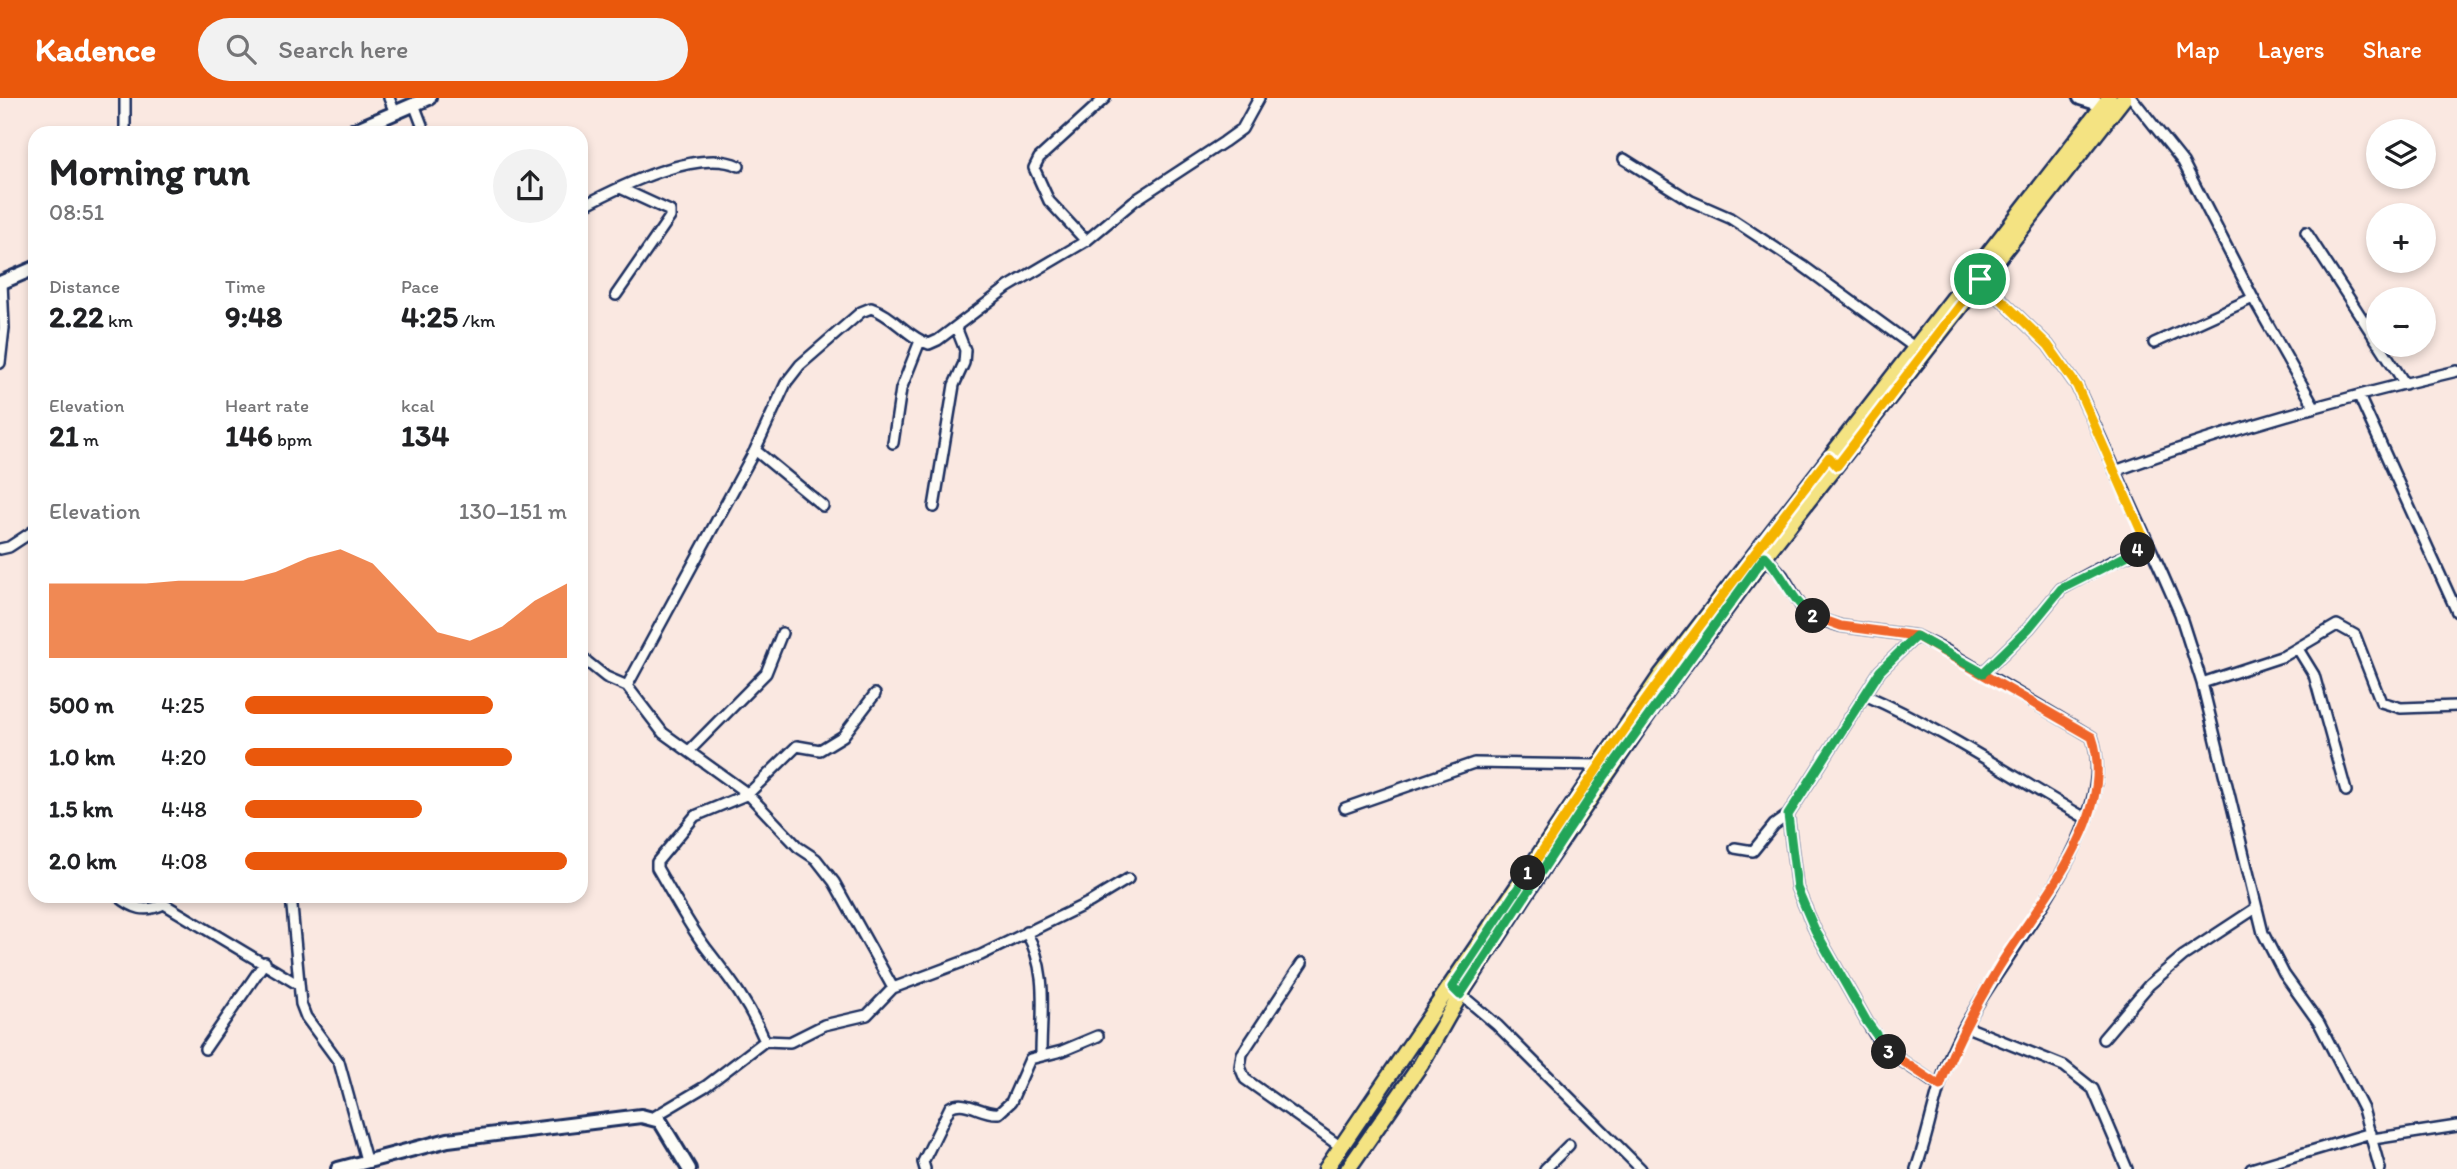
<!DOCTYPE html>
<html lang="en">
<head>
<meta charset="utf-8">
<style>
	:root { --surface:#fff; --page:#f2f2f2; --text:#202124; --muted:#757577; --accent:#ea580c }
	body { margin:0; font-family:Itim,sans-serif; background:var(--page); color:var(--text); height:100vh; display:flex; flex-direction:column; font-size:26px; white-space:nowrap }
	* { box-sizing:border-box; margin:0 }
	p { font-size:23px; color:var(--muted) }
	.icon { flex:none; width:38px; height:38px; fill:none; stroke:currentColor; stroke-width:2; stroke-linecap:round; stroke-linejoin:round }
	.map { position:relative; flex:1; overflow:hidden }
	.side { position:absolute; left:28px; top:28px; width:560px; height:777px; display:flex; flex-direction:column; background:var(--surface); border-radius:21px; box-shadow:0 4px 10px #0003 }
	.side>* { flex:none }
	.controls { position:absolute; left:2366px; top:21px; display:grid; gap:14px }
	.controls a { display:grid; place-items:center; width:70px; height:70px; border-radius:50%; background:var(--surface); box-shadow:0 4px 10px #0003; font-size:35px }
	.pin { position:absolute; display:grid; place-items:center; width:60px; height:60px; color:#fff; margin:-30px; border:4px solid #fff; border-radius:50%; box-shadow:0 2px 7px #0007 }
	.km { position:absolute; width:35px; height:35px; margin:-18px; border-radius:50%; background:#222; color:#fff; font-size:19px; line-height:35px; text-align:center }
	.round { display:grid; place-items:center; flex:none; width:74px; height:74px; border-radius:37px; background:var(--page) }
	.summary { display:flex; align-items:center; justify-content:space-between; height:119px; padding:0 21px }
	h1 { font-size:38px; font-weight:800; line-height:52px }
	.metrics { display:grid; grid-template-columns:repeat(3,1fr); gap:10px; height:119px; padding:7px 21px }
	.metrics div { display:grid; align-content:center }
	.metrics b { font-size:30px; font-weight:800 }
	.metrics small { font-size:19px; font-weight:400 }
	.metrics p { font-size:19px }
	.chart { height:196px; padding:14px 21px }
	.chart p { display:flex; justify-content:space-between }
	.chart svg { width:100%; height:126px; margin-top:7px; fill:var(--accent); opacity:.7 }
	ul { padding:0 21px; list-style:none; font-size:23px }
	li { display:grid; grid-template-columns:112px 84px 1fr; align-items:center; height:52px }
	li i { height:18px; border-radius:9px; background:var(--accent) }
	header { display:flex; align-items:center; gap:42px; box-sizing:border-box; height:98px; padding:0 35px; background:var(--accent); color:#fff }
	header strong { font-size:33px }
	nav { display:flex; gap:38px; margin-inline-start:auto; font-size:24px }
	.search { width:490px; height:63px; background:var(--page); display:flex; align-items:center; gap:18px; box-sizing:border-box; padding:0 24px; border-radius:38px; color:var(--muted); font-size:26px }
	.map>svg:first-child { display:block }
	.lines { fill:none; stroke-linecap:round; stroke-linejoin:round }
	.street-casing { stroke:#1b2f5e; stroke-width:14 }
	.secondary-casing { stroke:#1b2f5e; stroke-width:18 }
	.primary-casing { stroke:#1b2f5e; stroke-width:19 }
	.street { stroke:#fdfcf7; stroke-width:9 }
	.secondary { stroke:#fdfcf7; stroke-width:12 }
	.primary { stroke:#f4e382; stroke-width:14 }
	.split-1-casing { stroke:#fff; stroke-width:14 }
	.split-2-casing { stroke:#fff; stroke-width:14 }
	.split-3-casing { stroke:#fff; stroke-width:14 }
	.split-4-casing { stroke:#fff; stroke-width:14 }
	.split-5-casing { stroke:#fff; stroke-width:14 }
	.split-1 { stroke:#f5b400; stroke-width:9 }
	.split-2 { stroke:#22a559; stroke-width:9 }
	.split-3 { stroke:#f0652b; stroke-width:9 }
	.split-4 { stroke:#22a559; stroke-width:9 }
	.split-5 { stroke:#f5b400; stroke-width:9 }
</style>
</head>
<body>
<header>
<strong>Kadence</strong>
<div class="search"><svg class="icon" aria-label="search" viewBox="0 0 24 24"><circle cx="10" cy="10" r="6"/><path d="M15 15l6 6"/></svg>Search here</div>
<nav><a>Map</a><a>Layers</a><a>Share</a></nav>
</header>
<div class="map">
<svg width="2457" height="1071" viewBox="0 0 2457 1071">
	<rect width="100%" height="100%" fill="#fae8e1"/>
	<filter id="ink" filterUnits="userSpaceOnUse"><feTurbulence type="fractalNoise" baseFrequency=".0143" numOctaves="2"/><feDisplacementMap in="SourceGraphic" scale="14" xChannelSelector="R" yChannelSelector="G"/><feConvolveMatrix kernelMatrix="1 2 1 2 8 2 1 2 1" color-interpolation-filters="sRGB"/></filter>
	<g filter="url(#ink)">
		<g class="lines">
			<g class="street-casing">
				<path id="street" d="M389 0 395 15
					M2132 0 2183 64 2253 200 2314 308
					M414 6 425 35
					M125 35V0
					M1624 61 1691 103 1730 120 1803 168 1914 249
					M581 109C619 89 698 49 739 68
					M2306 134 2378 245
					M1086 143 1049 103 1034 70 1039 60 1105 0
					M1980 181 2048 247 2077 288 2162 475 2180 516 2202 585 2263 835 2284 876 2319 925 2363 1011 2380 1071
					M616 197 670 119V113L620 90
					M2154 245 2253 200
					M2380 247 2405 286
					M0 265 4 230 2 184
					M2359 298 2457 514
					M893 345 901 291 920 243
					M755 352 823 408
					M2115 373C2227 332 2341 300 2457 273
					M934 409 954 287 964 265 965 252 956 229
					M0 451 9 449 35 432
					M1765 458 1783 478 1804 513 1816 520 1841 528 1916 538 1945 552 2092 639C2124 730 1988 870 1952 953 1935 991 1930 1032 1916 1071
					M2298 551 2314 577 2346 693
					M581 559 606 579 627 588 663 635 748 696 798 749 816 761 834 784 893 890
					M1983 575 2029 530 2061 491 2111 464 2148 449
					M2202 585 2284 558 2337 527 2355 537 2381 604 2401 610 2457 608
					M627 588 755 352 786 285 800 267 861 214 871 210C893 217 907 239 929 246L938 242 1008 189 1086 143 1134 103 1224 44 1242 31 1259 0
					M1865 597C1943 631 2013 679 2087 721
					M689 653 766 575 782 535
					M1345 710 1474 665 1599 667
					M1788 717 1797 790 1815 832 1867 924 1883 950 1939 988
					M1735 750 1753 753 1774 727 1788 717 1880 573 1916 538
					M118 798C134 811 145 815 164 806
					M162 798 164 806 299 887
					M291 798 301 906 306 919 339 964 366 1062
					M1026 834C1049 873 1041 914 1041 957
					M1302 865 1242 956 1240 969 1245 981 1341 1049
					M1459 895 1497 927 1641 1071
					M1967 929 2064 968 2093 991 2127 1071
					M2103 941 2149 887 2183 858 2256 810
					M765 943C750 907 730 881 706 850 688 826 673 797 657 770V764L695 718 748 696 797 648 820 652 843 638 875 596
					M205 951 265 864
					M652 1020 706 988 765 943 790 944 824 927 867 917 893 890 981 857 1090 804 1128 781
					M2373 1041 2457 1028
					M925 1071 923 1064 950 1009C966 1000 982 1017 999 1015L1011 1004 1030 961 1062 953 1098 938
					M1545 1071 1569 1047
					M2251 1071 2371 1035"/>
			</g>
			<g class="secondary-casing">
				<path id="secondary" d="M2080 0 2103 7
					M348 35 429 0
					M0 185 35 170
					M338 1071 448 1042 641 1018 660 1023 689 1071"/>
			</g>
			<g class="primary-casing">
				<path id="primary" d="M1326 1071 1661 577 2109 0
					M1348 1071 1421 966 1460 897 1542 771 1655 606 1765 458 2124 0"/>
			</g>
			<use href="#street" class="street"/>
			<use href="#secondary" class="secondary"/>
			<use href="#primary" class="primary"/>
		</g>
	</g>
	<g class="lines" filter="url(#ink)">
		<g class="split-1-casing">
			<path id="split-1" d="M1528 775C1620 631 1723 495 1829 359L1837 368 1980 181"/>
		</g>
		<g class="split-2-casing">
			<path id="split-2" d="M1528 775 1452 889 1460 897 1601 683 1765 458C1783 475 1794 507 1813 518"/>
		</g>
		<g class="split-3-casing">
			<path id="split-3" d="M1813 518 1841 528 1916 538 2092 639C2119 718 2037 806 1999 869 1976 907 1954 947 1940 988L1889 954"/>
		</g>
		<g class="split-4-casing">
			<path id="split-4" d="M1889 954 1867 924 1815 832 1797 790 1788 717 1880 573 1916 538 1983 575 2029 530 2061 491 2138 452"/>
		</g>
		<g class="split-5-casing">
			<path id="split-5" d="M1980 181 2048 247 2077 288 2148 449 2138 452"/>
		</g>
		<use href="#split-1" class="split-1"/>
		<use href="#split-2" class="split-2"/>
		<use href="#split-3" class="split-3"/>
		<use href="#split-4" class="split-4"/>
		<use href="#split-5" class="split-5"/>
	</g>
</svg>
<div class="controls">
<a><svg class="icon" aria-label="layers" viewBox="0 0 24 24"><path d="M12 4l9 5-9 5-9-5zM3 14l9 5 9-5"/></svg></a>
<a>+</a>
<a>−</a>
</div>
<div class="pin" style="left:1980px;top:181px;background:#1e9e55"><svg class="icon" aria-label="arrive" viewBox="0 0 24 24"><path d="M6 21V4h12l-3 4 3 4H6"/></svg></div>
<b class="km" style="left:1528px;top:775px">1</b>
<b class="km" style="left:1813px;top:518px">2</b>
<b class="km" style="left:1889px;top:954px">3</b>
<b class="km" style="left:2138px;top:452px">4</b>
<section class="side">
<div class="summary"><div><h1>Morning run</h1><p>08:51</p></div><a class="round"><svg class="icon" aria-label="share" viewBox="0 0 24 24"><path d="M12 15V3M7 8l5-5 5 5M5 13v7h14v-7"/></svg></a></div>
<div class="metrics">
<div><p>Distance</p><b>2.22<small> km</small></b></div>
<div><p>Time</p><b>9:48</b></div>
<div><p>Pace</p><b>4:25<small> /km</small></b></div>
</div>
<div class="metrics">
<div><p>Elevation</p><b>21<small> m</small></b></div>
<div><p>Heart rate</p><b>146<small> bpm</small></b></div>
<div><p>kcal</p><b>134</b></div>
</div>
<div class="chart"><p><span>Elevation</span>130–151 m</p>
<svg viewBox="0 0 160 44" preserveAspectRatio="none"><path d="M0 44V18L10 18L20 18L30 18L40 17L50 17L60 17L70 14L80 9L90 6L100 11L110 23L120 35L130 38L140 33L150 24L160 18V44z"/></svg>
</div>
<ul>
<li><b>500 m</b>4:25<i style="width:77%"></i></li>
<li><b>1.0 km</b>4:20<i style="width:83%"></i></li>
<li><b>1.5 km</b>4:48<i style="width:55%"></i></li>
<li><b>2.0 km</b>4:08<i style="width:100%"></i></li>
</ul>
</section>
</div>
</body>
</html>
